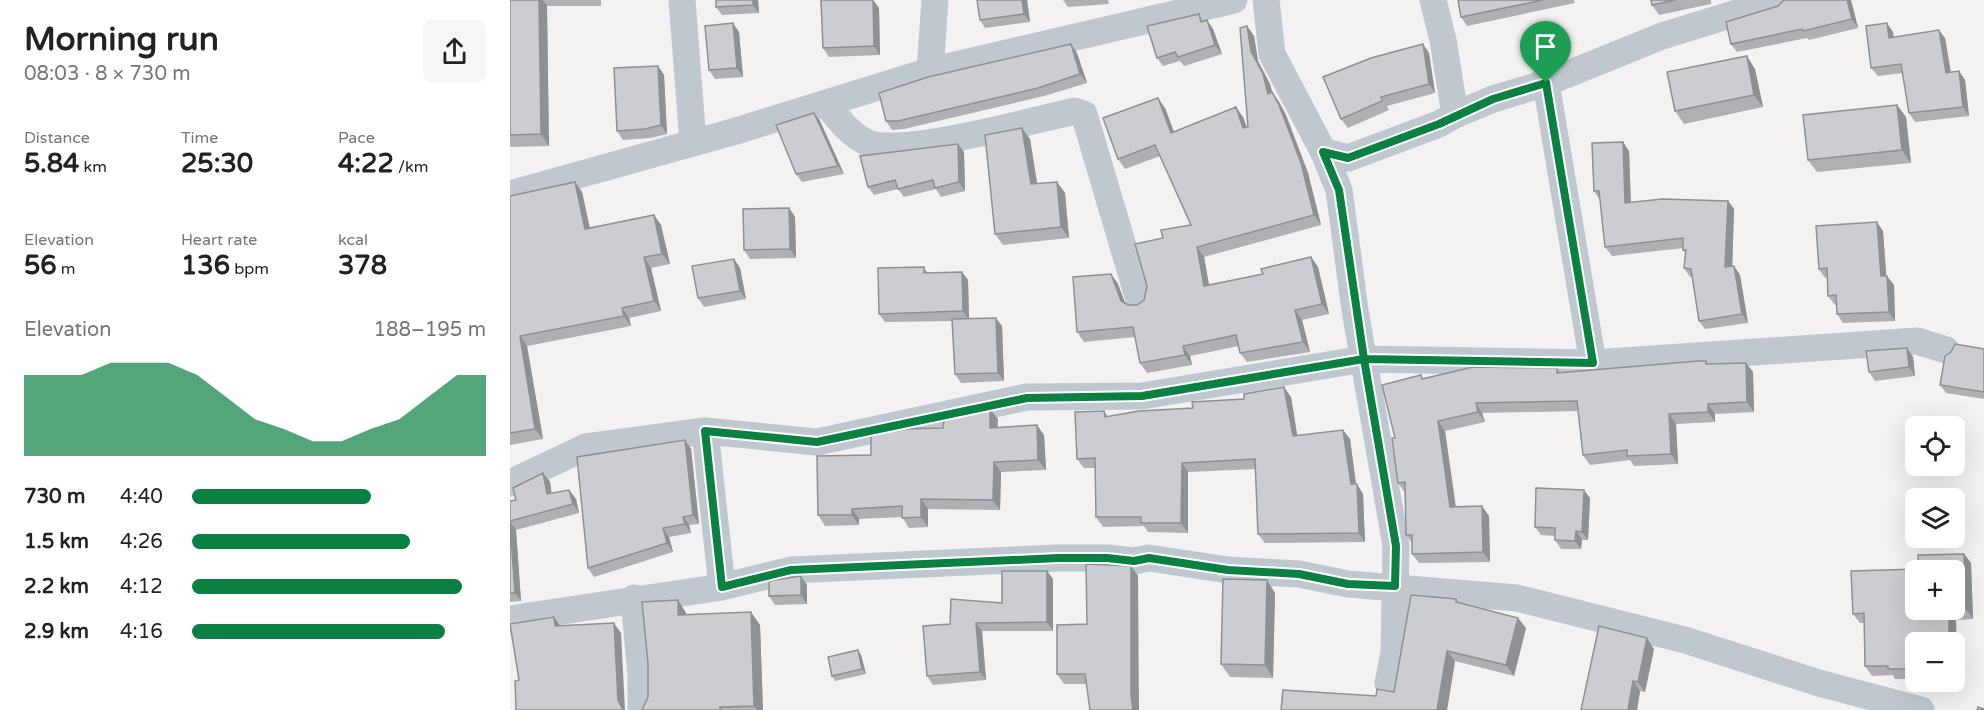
<!DOCTYPE html>
<html lang="en">
<head>
<meta charset="utf-8">
<style>
	:root { --surface:#fff; --page:#f6f6f6; --text:#222; --muted:#767676; --accent:#0b8043 }
	body { margin:0; font-family:"Varela Round",sans-serif; background:var(--page); color:var(--text); height:100vh; display:flex; flex-direction:column; font-size:22px; white-space:nowrap }
	* { box-sizing:border-box; margin:0 }
	p { font-size:20px; color:var(--muted) }
	.icon { flex:none; width:33px; height:33px; fill:none; stroke:currentColor; stroke-width:2; stroke-linecap:round; stroke-linejoin:round }
	.map { position:relative; flex:1; overflow:hidden }
	.panel { display:flex; flex-direction:column; background:var(--surface); width:510px }
	.panel>* { flex:none }
	.fabs { position:absolute; left:1395px; top:416px; display:grid; gap:12px }
	.fabs a { display:grid; place-items:center; width:60px; height:60px; border-radius:9px; background:var(--surface); box-shadow:0 6px 24px #0002; font-size:30px }
	.pin { position:absolute; display:grid; place-items:center; width:51px; height:51px; color:#fff; margin:-62px -26px; border-radius:50% 50% 50% 0; rotate:-45deg; box-shadow:0 0 6px #0007 }
	.pin .icon { rotate:45deg }
	.round { display:grid; place-items:center; flex:none; width:63px; height:63px; border-radius:9px; background:var(--page) }
	.overview { display:flex; align-items:center; justify-content:space-between; height:102px; padding:0 24px }
	h1 { font-size:33px; font-weight:700; line-height:45px }
	.stats { display:grid; grid-template-columns:repeat(3,1fr); gap:9px; height:102px; padding:6px 24px }
	.stats div { display:grid; align-content:center }
	.stats b { font-size:26px; font-weight:700 }
	.stats small { font-size:16px; font-weight:400 }
	.stats p { font-size:16px }
	.chart { height:168px; padding:12px 24px }
	.chart p { display:flex; justify-content:space-between }
	.chart svg { width:100%; height:108px; margin-top:6px; fill:var(--accent); opacity:.7 }
	ul { padding:0 24px; list-style:none; font-size:20px }
	li { display:grid; grid-template-columns:96px 72px 1fr; align-items:center; height:45px }
	li i { height:15px; border-radius:8px; background:var(--accent) }
	main { display:flex; flex:1; min-height:0 }
	.map>svg:first-child { display:block }
	.lines { fill:none; stroke-linecap:round; stroke-linejoin:round }
	.minor { stroke:#c0c8cf; stroke-width:27 }
	.wall { fill:#afb0b5 }
	.shaded-wall { fill:#8e9094 }
	.building { fill:#cbcdd3; stroke:#8e9094; stroke-width:1.5; fill-rule:evenodd }
	.route-casing { stroke:#fff; stroke-width:12 }
	.route { stroke:#0b8043; stroke-width:8 }
</style>
</head>
<body>
<main>
<section class="panel">
<div class="overview"><div><h1>Morning run</h1><p>08:03 · 8 × 730 m</p></div><a class="round"><svg class="icon" aria-label="share" viewBox="0 0 24 24"><path d="M12 15V3M7 8l5-5 5 5M5 13v7h14v-7"/></svg></a></div>
<div class="stats">
<div><p>Distance</p><b>5.84<small> km</small></b></div>
<div><p>Time</p><b>25:30</b></div>
<div><p>Pace</p><b>4:22<small> /km</small></b></div>
</div>
<div class="stats">
<div><p>Elevation</p><b>56<small> m</small></b></div>
<div><p>Heart rate</p><b>136<small> bpm</small></b></div>
<div><p>kcal</p><b>378</b></div>
</div>
<div class="chart"><p><span>Elevation</span>188–195 m</p>
<svg viewBox="0 0 160 44" preserveAspectRatio="none"><path d="M0 44V11L10 11L20 11L30 6L40 6L50 6L60 11L70 20L80 29L90 33L100 38L110 38L120 33L130 29L140 20L150 11L160 11V44z"/></svg>
</div>
<ul>
<li><b>730 m</b>4:40<i style="width:61%"></i></li>
<li><b>1.5 km</b>4:26<i style="width:74%"></i></li>
<li><b>2.2 km</b>4:12<i style="width:92%"></i></li>
<li><b>2.9 km</b>4:16<i style="width:86%"></i></li>
</ul>
</section>
<div class="map">
<svg width="1474" height="710" viewBox="0 0 1474 710">
	<rect width="100%" height="100%" fill="#f3f1f1"/>
	<g class="lines">
		<path class="minor" d="M172 0 183 142
			M756 0 762 54 813 151 829 190 845 310 886 546 884 653 878 683
			M420 71 425 0
			M1036 83 1083 363
			M316 104C328 118 339 134 356 142 388 158 524 120 565 111L574 114 629 300
			M945 115 983 99 1036 83 1152 36 1269 0
			M813 151 838 158 929 124 945 115 933 40 923 0
			M0 194 226 131 420 71 724 0
			M195 431 212 587
			M0 483 76 447 195 431 307 442 517 397 632 396 854 359 1083 363 1407 341 1436 350
			M124 598 131 676V710
			M0 619 212 587 281 570 548 558H597L624 561 639 558 718 570 789 574 838 584 1007 598 1175 640 1309 683 1411 710"/>
	</g>
	<path class="wall" d="M0 0H91V6H37L39 146 0 147Z
		M248 0 249 13 212 15 206 7Z
		M311 0H363L369 8 370 55 319 57 313 48Z
		M517 0 520 22 475 28 470 20Z
		M553 0H598L599 4 558 7Z
		M948 0H1064L1065 3 957 26 951 17Z
		M1141 0H1201V4L1149 15 1142 5Z
		M1341 0 1348 28 1299 40 1297 38 1227 52 1221 44Z
		M689 14 693 21 697 20 703 29 712 54 674 66 670 61 653 66 647 58Z
		M737 26 744 36 748 61 760 84 762 92 769 102 776 115 798 173 811 225 694 257 699 285 753 274 801 257 808 267 819 314 792 320 800 352 737 362 730 353 729 346 680 356 682 365 637 373 630 363 625 337 574 342 567 332 601 274 608 284 615 303 618 305H627L634 300 653 238 681 225 650 156 615 169 608 159 655 108 664 132 733 117 737 127H738Z
		M229 32 233 77 205 79 199 70Z
		M1383 32V37L1435 38 1441 72 1449 71 1455 80 1459 116 1405 122 1399 113 1393 73 1368 76 1361 68Z
		M913 44 919 53 925 93 877 106 879 110 838 128 831 119Z
		M567 53 577 83 534 96 394 129 382 130 376 121Z
		M148 66 154 75 157 134 141 138 113 140 107 131Z
		M1245 69 1253 107 1174 124 1165 111Z
		M1387 105 1396 117 1401 163 1307 172 1298 160Z
		M304 113 310 121 334 174 292 182 286 174Z
		M520 139 527 184 547 182 555 193 559 238 493 245 485 234Z
		M1113 142 1119 151 1121 203 1218 201 1224 209 1222 266H1224L1230 275 1238 323 1195 329 1189 321 1182 277H1180L1174 268 1175 253 1173 250V248L1102 256 1095 247 1090 200 1084 191Z
		M448 144 454 152 455 191 431 197 426 189 394 197 388 189 364 195 358 187Z
		M65 182 72 192 80 228 144 215 151 225 160 264 141 268 151 311 119 318 121 326 17 346 33 439 0 445V196Z
		M279 208 285 217 286 258 240 259 234 250Z
		M1373 231 1376 276 1384 285 1385 321 1333 323 1327 314V305H1325L1318 296V277L1315 278 1309 269Z
		M224 259 230 268 236 299 194 307 188 298Z
		M414 267 418 273 452 272 458 280 459 319 492 326 494 381 451 383 445 374 443 321 375 322 369 314Z
		M1397 348 1403 357 1405 376 1365 381 1359 372Z
		M1474 349V399L1436 393 1430 385Z
		M1196 361 1198 364 1236 363 1243 372 1244 412 1205 414V422L1166 424 1168 464 1124 466 1120 460 1080 465 1073 455 1068 411 972 413 975 422 935 431 946 507 979 516 980 562 909 563 902 554V543L896 535 895 493 888 483 885 438 914 379 1047 368 1050 372Z
		M781 397 787 436 840 439 846 484 853 494 855 542 755 543 748 534 746 469 678 472V533L638 532 634 526 593 527 586 517 585 468H574L567 459 594 411 598 416 683 408Z
		M488 419 487 427 534 435 536 470 491 472 490 510 418 509V527L399 528 392 517 349 519V525L315 526 308 515 361 455 433 428Z
		M175 440 181 449 189 524 179 525 181 533 159 537 163 552 84 577 78 568Z
		M33 473 40 482 41 493 59 490 66 499 69 513 6 530 11 601 0 602V501L6 500Z
		M1080 498 1078 540H1072L1071 549H1051L1045 540V536L1031 535 1025 527Z
		M1454 554 1461 563 1463 619 1446 620 1447 678H1444V642H1406V679H1385L1383 675 1362 676 1355 666V623H1350L1343 614 1409 569Z
		M621 566 628 576V705L576 684H554L547 674 577 624Z
		M537 571 543 579V631H472L476 680 423 685 417 676 440 624 492 603Z
		M297 585V604L265 605 259 596Z
		M765 593 763 678 720 677 711 664Z
		M946 599 949 603 1016 628 1004 676 945 661 937 710H771L884 692Z
		M176 613 177 615 250 625 253 710H132Z
		M1144 649 1135 692 1130 691 1127 710H1071Z
		M351 655 356 674 325 681 322 676Z"/>
	<path class="shaded-wall" d="M29 0H33L37 6 39 146 31 134Z
		M243 0H248L249 13 243 5Z
		M363 0 369 8 370 55 364 46Z
		M512 0H517L520 22 514 14Z
		M1337 0H1341L1348 28 1342 19Z
		M697 20 703 29 712 54 705 45Z
		M223 23 229 32 233 77 227 68Z
		M1377 23 1383 32 1385 46 1379 38Z
		M737 26 744 36 748 61 760 84 765 103 758 94 741 51Z
		M1429 30 1435 38 1442 81 1436 73Z
		M561 44 567 53 577 83 570 74Z
		M913 44 919 53 925 93 919 84Z
		M1237 56 1245 69 1253 107 1244 95Z
		M148 66 154 75 157 134 151 125Z
		M1449 71 1455 80 1459 116 1453 107Z
		M762 92 769 102 776 115 798 173 811 225 804 215Z
		M648 98 655 108 668 143 661 133Z
		M1387 105 1396 117 1401 163 1392 150Z
		M726 107 733 117 740 138 733 128Z
		M304 113 310 121 334 174 328 166Z
		M512 128 520 139 529 195 521 184Z
		M1113 142 1119 151 1121 212 1115 203Z
		M448 144 454 152 455 191 449 182Z
		M65 182 72 192 82 239 75 229Z
		M547 182 555 193 559 238 551 227Z
		M1218 201 1224 209 1222 276 1215 267Z
		M279 208 285 217 286 258 280 249Z
		M144 215 151 225 160 264 152 254Z
		M1367 222 1373 231 1377 285 1371 276Z
		M687 247 694 257 701 296 694 286Z
		M134 257 141 268 151 311 144 301Z
		M801 257 808 267 819 314 812 304Z
		M224 259 230 268 236 299 230 291Z
		M1224 266 1230 275 1238 323 1232 314Z
		M452 272 458 280 459 320 453 311Z
		M601 274 608 284 618 311 611 301Z
		M1377 276 1384 285 1385 321 1379 312Z
		M112 308 119 318 121 326 114 316Z
		M785 310 792 320 800 352 793 342Z
		M486 318 492 326 494 381 488 373Z
		M10 336 17 346 33 439 25 429Z
		M673 346 680 356 682 365 675 355Z
		M1397 348 1403 357 1405 376 1399 367Z
		M1236 363 1243 372 1244 412 1237 402Z
		M774 387 781 397 789 446 783 436Z
		M966 403 972 413 975 422 968 412Z
		M1198 404 1205 414V422L1198 412Z
		M480 409 488 419 487 438 480 428Z
		M1159 414 1166 424 1168 464 1161 454Z
		M928 421 935 431 947 517 940 507Z
		M527 425 534 435 536 470 528 460Z
		M833 430 840 439 847 492V484L853 494 855 542 849 533 841 484Z
		M175 440 181 449 189 524 183 515Z
		M484 462 491 472 490 510 483 500Z
		M672 463 678 472V533L671 523Z
		M33 473 40 482 43 503 37 494Z
		M59 490 66 499 69 513 63 504Z
		M1074 490 1080 498 1078 540 1072 532Z
		M411 499 418 509V527L411 517Z
		M972 506 979 516 980 562 973 552Z
		M342 509 349 519V525L342 515Z
		M173 517 179 525 181 533 175 524Z
		M0 521 6 530 11 601 5 593Z
		M153 528 159 537 163 552 157 543Z
		M1066 531 1072 540 1071 549 1065 541Z
		M1454 554 1461 563 1463 619 1456 609Z
		M621 566 628 576 629 710H623L621 695Z
		M537 571 543 579V631L537 622Z
		M291 576 297 585V604L291 595Z
		M757 580 765 593 763 678 755 665Z
		M168 600 176 613 177 628 168 615Z
		M1439 610 1446 620 1447 678 1444 675V642H1439Z
		M241 612 250 625 253 710H247L244 706Z
		M44 617 51 627 45 626Z
		M1008 618 1016 628 1004 676 996 665Z
		M104 623 111 633 115 710H113L108 700Z
		M466 623 472 631 476 680 470 672Z
		M1137 638 1144 649 1135 692 1128 682Z
		M348 650 351 655 356 674 352 669Z
		M937 651 945 661 937 710H927Z
		M1123 681 1130 691 1127 710H1118Z"/>
	<path class="building" d="M0 0H29L31 134 0 135Z
		M206 0H243V5L206 7Z
		M311 0H363L364 46 313 48Z
		M467 0H512L514 14 470 20Z
		M948 0H1033L951 17Z
		M1141 0H1165L1142 5Z
		M1274 0H1337L1342 19 1293 31 1292 29 1221 44 1216 22 1268 6Z
		M689 14 691 22 697 20 705 45 668 57 665 52 647 58 637 26Z
		M223 23 227 68 199 70 195 26Z
		M1377 23 1379 38 1429 30 1436 73 1449 71 1453 107 1399 113 1391 64 1361 68 1356 26Z
		M737 26 741 51 753 74 758 94 762 92 769 105 791 163 804 215 687 247 694 286 753 274 751 269 801 257 812 304 785 310 793 342 730 353 726 335 673 346 675 355 630 363 623 327 567 332 563 277 601 274 611 301 618 305H627L634 300 637 286 625 244 653 238 651 230 681 225 645 145 608 159 593 118 648 98 661 133 726 107 733 128 738 127 730 28Z
		M561 44 570 74 528 88 388 121H376L369 93 418 77Z
		M913 44 919 84 871 97 872 101 831 119 813 77 861 58Z
		M1237 56 1244 95 1165 111 1157 72Z
		M148 66 151 125 135 129 107 131 104 68Z
		M1387 105 1392 150 1298 160 1293 115Z
		M304 113 328 166 286 174 266 125Z
		M512 128 521 184 547 182 551 227 485 234 475 135Z
		M1113 142 1115 203 1152 199 1218 201 1215 267 1224 266 1232 314 1189 321 1181 269 1174 268 1176 250H1173V238L1095 247 1089 191H1084L1082 143Z
		M448 144 449 182 425 188 423 180 388 189 385 180 358 187 350 156Z
		M65 182 75 229 144 215 152 254 134 257 144 301 112 308 114 316 10 336 25 429 0 433V196Z
		M279 208 280 249 234 250 233 209Z
		M1367 222 1371 276H1377L1379 312 1327 314 1326 295 1318 296 1317 268 1309 269 1306 226Z
		M224 259 230 291 188 298 182 266Z
		M414 267V273L452 272 453 311 369 314 368 268Z
		M486 318 488 373 445 374 442 319Z
		M1445 344 1474 349V392L1430 385 1435 356 1441 352Z
		M1397 348 1399 367 1359 372 1356 351Z
		M1188 361H1196V364L1236 363 1237 402 1198 404V412L1159 414 1161 454 1117 456V450L1073 455 1067 401 966 403 968 412 928 421 940 507 972 506 973 552 902 554V535H896L895 482 888 483 882 438H885L872 385 911 375 912 379 963 367 1047 368V373Z
		M774 387 783 436 833 430 841 484H847L849 533 748 534 745 459 672 463 671 523H631V517H586L585 458 567 459 565 412 594 411 595 417 629 411 683 408 682 402 734 399V394Z
		M480 409V428L527 425 528 460 484 462 483 500 411 499V517L392 518V506L342 509V515H308L307 456 361 455V435L388 429 433 428 434 419Z
		M175 440 183 515 173 517 175 524 153 528 157 543 78 568 67 457Z
		M33 473 37 494 59 490 63 504 0 521V501L6 500 3 488Z
		M1026 488 1074 490 1072 532 1066 531 1065 541 1045 540V528L1025 527Z
		M0 523 5 593H0Z
		M1454 554 1456 609 1439 610V642H1406V669H1378V666H1355L1354 613 1343 614 1341 571 1409 569 1408 555ZM1406 570H1444V609H1406Z
		M576 564 621 566V695L623 710H580L575 674H547V625L577 624Z
		M492 571H537V622L466 623 470 672 417 676 413 626 440 624 441 599 492 603Z
		M291 576V595L259 596V581Z
		M713 579 757 580 755 665 711 664Z
		M901 595 946 599V602L1008 618 996 665 937 651 927 710H771L773 690 866 696 867 689 884 692Z
		M168 600V615L241 612 244 706 210 707 211 710H132L138 697V663L132 602Z
		M44 617 45 626 104 623 108 700 113 710H6L5 681 9 680 0 624Z
		M1089 626 1137 638 1128 682 1123 681 1118 710H1071Z
		M348 650 352 669 322 676 318 657Z
		M1468 707 1474 709V710H1467Z"/>
	<g class="lines">
		<g class="route-casing">
			<path id="route" d="M1036 83 983 99 929 124 838 158 813 152 829 190 854 359 632 396 517 398 307 442 195 431 212 587 281 570 548 558H597L624 561 639 558 718 570 789 574 838 584 885 586 886 546 854 359 1083 363 1036 83"/>
		</g>
		<use href="#route" class="route"/>
	</g>
</svg>
<div class="fabs">
<a><svg class="icon" aria-label="locate" viewBox="0 0 24 24"><circle cx="12" cy="12" r="6"/><path d="M12 2v4M12 18v4M2 12h4M18 12h4"/></svg></a>
<a><svg class="icon" aria-label="layers" viewBox="0 0 24 24"><path d="M12 4l9 5-9 5-9-5zM3 14l9 5 9-5"/></svg></a>
<a>+</a>
<a>−</a>
</div>
<div class="pin" style="left:1036px;top:83px;background:#1e9e55"><svg class="icon" aria-label="arrive" viewBox="0 0 24 24"><path d="M6 21V4h12l-3 4 3 4H6"/></svg></div>
</div>
</main>
</body>
</html>
